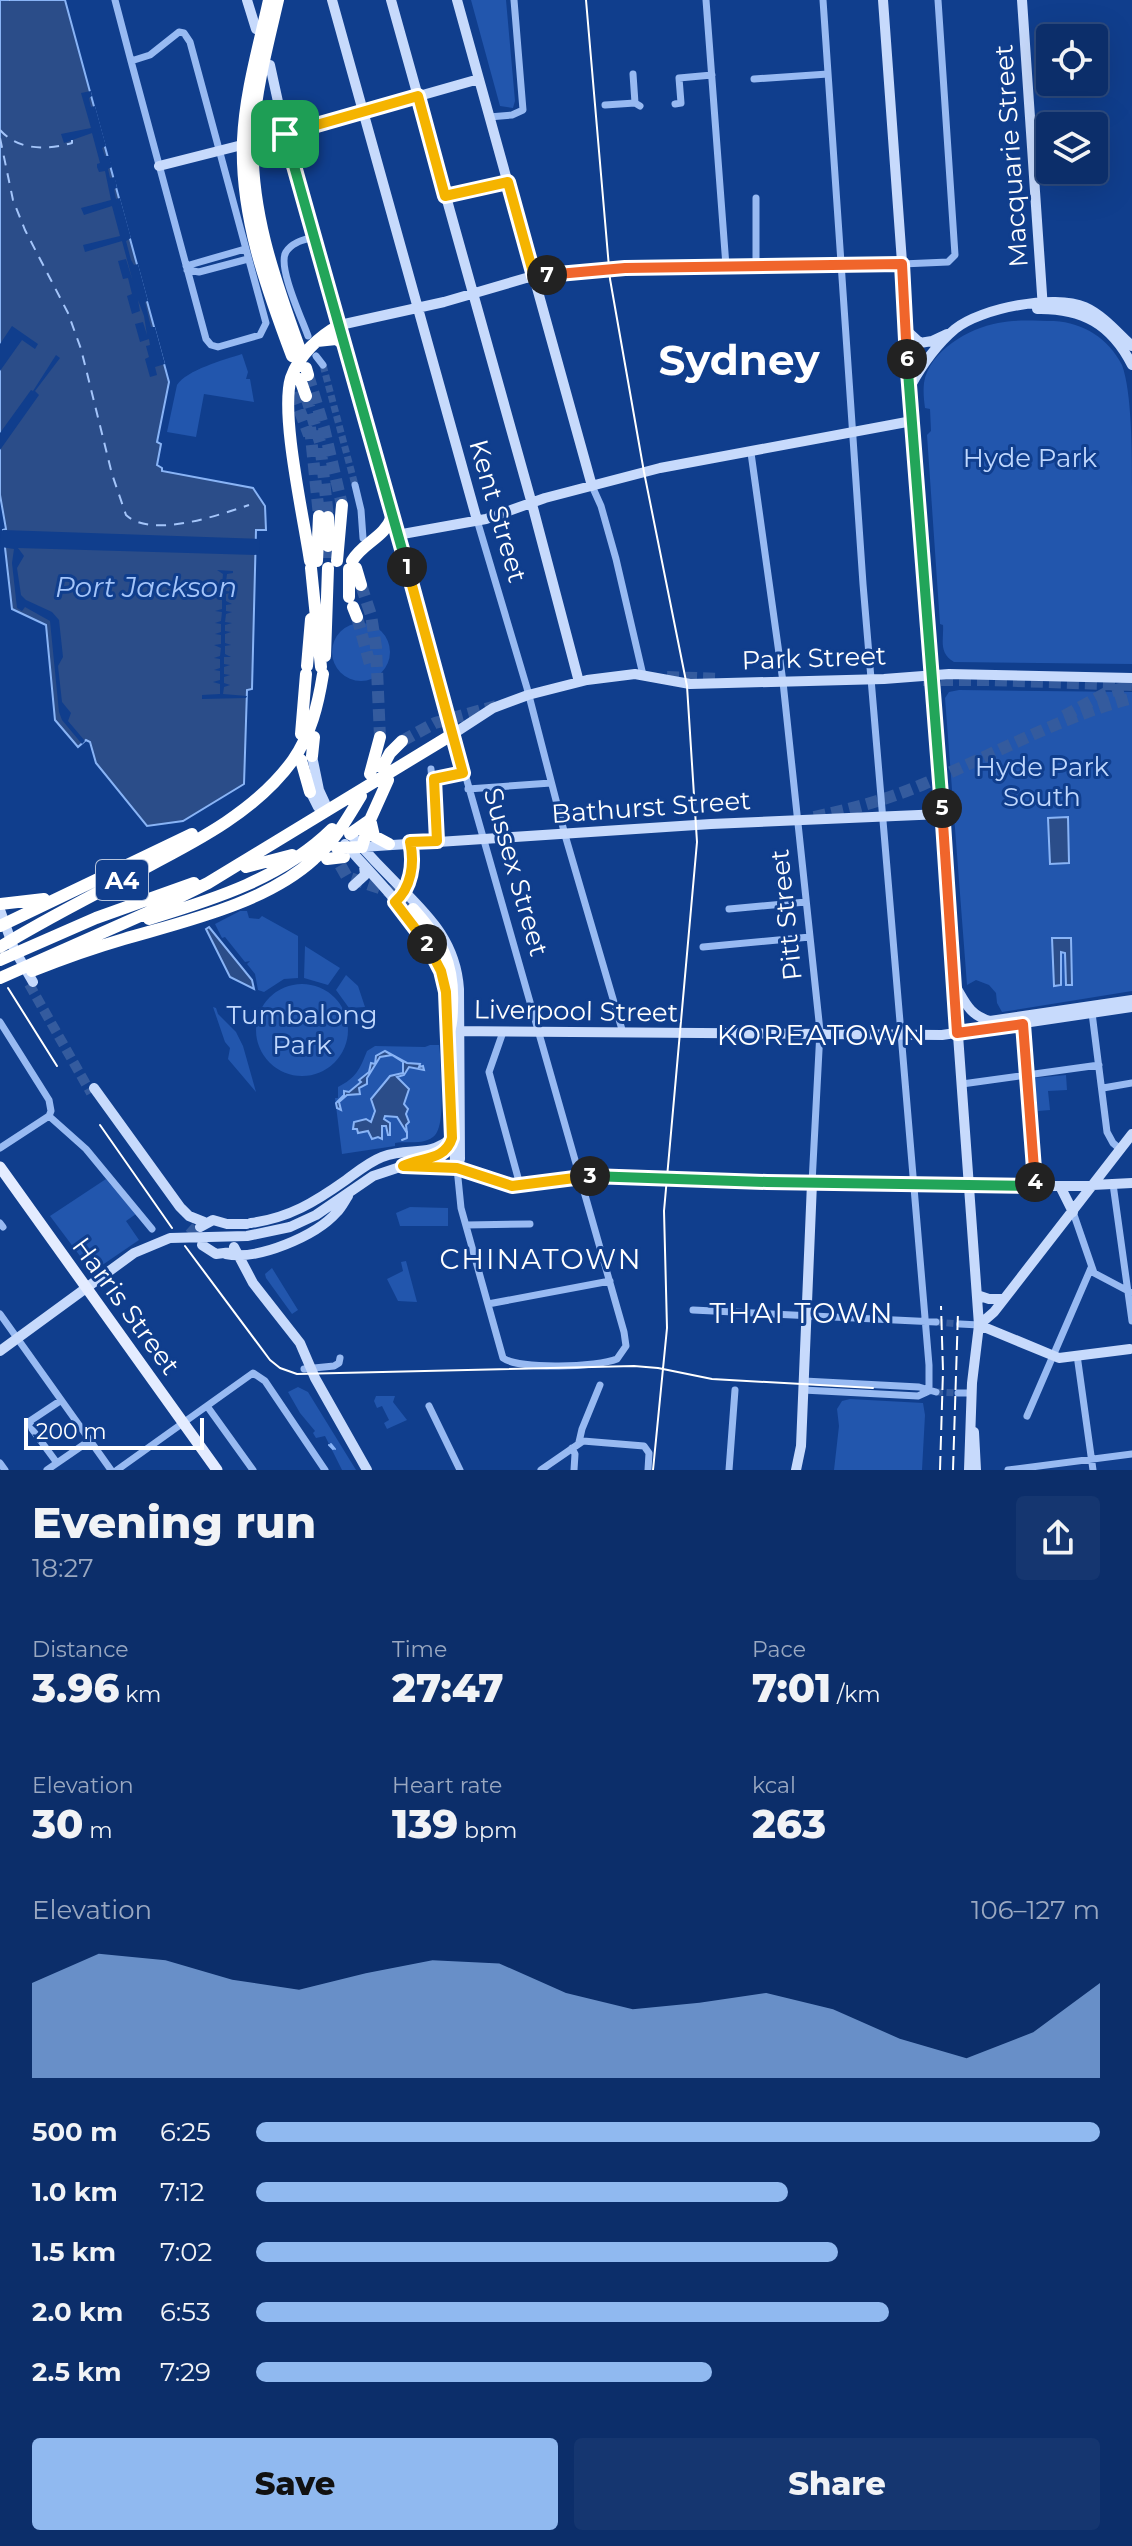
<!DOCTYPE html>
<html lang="en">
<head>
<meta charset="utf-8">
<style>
	:root { --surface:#0c2e6a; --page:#153670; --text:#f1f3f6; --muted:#9aa8c1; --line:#2c4a7e; --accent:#90b9f0 }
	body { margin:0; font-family:Montserrat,sans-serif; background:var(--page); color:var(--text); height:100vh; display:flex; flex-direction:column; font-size:30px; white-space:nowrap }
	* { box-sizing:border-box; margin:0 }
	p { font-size:26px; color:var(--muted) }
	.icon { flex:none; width:44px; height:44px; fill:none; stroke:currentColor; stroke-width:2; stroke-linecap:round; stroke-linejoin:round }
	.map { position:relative; height:1470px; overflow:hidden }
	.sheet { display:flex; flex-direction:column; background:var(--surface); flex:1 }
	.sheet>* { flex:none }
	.tools { position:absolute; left:1036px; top:24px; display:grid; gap:16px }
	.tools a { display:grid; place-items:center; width:72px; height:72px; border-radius:8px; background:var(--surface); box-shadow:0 8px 32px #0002,0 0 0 2px var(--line); font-size:40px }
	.scale { position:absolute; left:24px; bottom:20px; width:180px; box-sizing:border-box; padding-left:8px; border:4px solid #fff; border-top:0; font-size:22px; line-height:28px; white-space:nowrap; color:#fff; -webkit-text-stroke:6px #103e8d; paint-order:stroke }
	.pin { position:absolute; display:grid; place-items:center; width:68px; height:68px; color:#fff; margin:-34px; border-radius:16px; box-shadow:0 4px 12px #0006 }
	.km { position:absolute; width:40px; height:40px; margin:-20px; border-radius:50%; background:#222; color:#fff; font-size:22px; line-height:40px; text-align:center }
	.round { display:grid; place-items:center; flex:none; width:84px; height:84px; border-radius:8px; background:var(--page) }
	.overview { display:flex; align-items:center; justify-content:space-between; height:136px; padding:0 32px }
	h1 { font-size:44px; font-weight:800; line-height:60px }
	.figures { display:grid; grid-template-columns:repeat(3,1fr); gap:12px; height:136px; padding:8px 32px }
	.figures div { display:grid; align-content:center }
	.figures b { font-size:40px; font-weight:800 }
	.figures small { font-size:22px; font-weight:400 }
	.figures p { font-size:22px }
	.chart { height:224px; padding:16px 32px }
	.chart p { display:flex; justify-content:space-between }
	.chart svg { width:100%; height:144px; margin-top:8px; fill:var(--accent); opacity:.7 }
	.button { display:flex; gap:16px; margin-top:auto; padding:16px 32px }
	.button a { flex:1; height:92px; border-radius:8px; background:var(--accent); color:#111; font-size:32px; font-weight:800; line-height:92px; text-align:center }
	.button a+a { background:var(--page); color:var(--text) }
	ul { padding:0 32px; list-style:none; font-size:26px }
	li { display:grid; grid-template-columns:128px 96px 1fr; align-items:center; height:60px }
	li i { height:20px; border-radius:10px; background:var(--accent) }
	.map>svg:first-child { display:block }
	.green { fill:#2256ad }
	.water { fill:#2b4d89; stroke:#89b4f6; stroke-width:2 }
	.pier { fill:#103e8d }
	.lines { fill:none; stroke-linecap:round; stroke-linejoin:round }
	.stream { stroke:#89b4f6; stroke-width:2 }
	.ferry { stroke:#a4c5fa; stroke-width:2; stroke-dasharray:10 8; stroke-linecap:butt }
	.street-tunnel { stroke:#345b9e; stroke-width:7; stroke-dasharray:7 3.5; stroke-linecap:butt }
	.secondary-tunnel { stroke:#345b9e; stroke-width:10; stroke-dasharray:10 5; stroke-linecap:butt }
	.highway-tunnel { stroke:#345b9e; stroke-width:12; stroke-dasharray:12 6; stroke-linecap:butt }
	.street { stroke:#98baf2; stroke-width:7 }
	.secondary { stroke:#c7dafc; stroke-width:10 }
	.primary { stroke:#e4ecff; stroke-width:11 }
	.highway { stroke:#fff; stroke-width:12 }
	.tram { stroke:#fff; stroke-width:2 }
	.rail { stroke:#fff; stroke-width:2; stroke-dasharray:14 6; stroke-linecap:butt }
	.split-1-casing { stroke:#fff; stroke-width:16 }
	.split-2-casing { stroke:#fff; stroke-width:16 }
	.split-3-casing { stroke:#fff; stroke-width:16 }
	.split-4-casing { stroke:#fff; stroke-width:16 }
	.split-5-casing { stroke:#fff; stroke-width:16 }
	.split-6-casing { stroke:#fff; stroke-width:16 }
	.split-7-casing { stroke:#fff; stroke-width:16 }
	.split-8-casing { stroke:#fff; stroke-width:16 }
	.split-1 { stroke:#22a559; stroke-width:10 }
	.split-2 { stroke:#f5b400; stroke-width:10 }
	.split-3 { stroke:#f5b400; stroke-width:10 }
	.split-4 { stroke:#22a559; stroke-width:10 }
	.split-5 { stroke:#f0652b; stroke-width:10 }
	.split-6 { stroke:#22a559; stroke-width:10 }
	.split-7 { stroke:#f0652b; stroke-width:10 }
	.split-8 { stroke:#f5b400; stroke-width:10 }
	.labels { text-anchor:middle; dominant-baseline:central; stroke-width:6; stroke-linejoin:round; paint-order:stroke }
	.shield { fill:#103e8d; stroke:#b7c5dd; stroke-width:2 }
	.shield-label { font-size:24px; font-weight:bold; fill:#fff }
	.street-label { font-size:26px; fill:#fff; stroke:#103e8d }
	.park-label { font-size:26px; fill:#bfd7fd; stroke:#103e8d }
	.water-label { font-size:28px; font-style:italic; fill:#a4c5fa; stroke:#103e8d }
	.neighbourhood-label { font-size:28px; letter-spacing:2px; fill:#fff; stroke:#103e8d }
	.town-label { font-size:42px; font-weight:bold; fill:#fff; stroke:#103e8d }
</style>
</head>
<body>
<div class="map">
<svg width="1132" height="1470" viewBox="0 0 1132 1470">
	<rect width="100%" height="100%" fill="#103e8d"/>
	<path class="green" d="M471 0H506L515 101 513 108 500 106Z
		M1054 321C1084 323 1108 338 1122 365 1132 392 1132 455 1132 486 1132 546 1132 605 1132 664L954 662C938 653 944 639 943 625L940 624 927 435 931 431 930 409 925 408C924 400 923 392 924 383 929 351 969 328 998 323 1016 319 1036 321 1054 321Z
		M242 354 248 372 246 379H250L254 402 204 394 196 437 167 432 177 385C187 370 223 360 242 354Z
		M332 652a29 29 0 1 1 58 0a29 29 0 1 1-58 0Z
		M959 690 1132 692V991L1002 1012 997 1003 996 993 989 985 976 980 967 985 945 698 949 692Z
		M240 911H247L249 918 259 919 262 916 298 936V978L284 979 264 992 258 990 255 974 247 964 250 961 245 962 225 937 222 938 215 924Z
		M305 946 340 968 328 985 304 978Z
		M346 975 358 986 365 1007 349 1008 336 990Z
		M256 1030a46 46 0 1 1 92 0a46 46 0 1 1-92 0Z
		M213 1007 216 1008 218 1014 236 1032 243 1046 256 1092 228 1059 230 1048 225 1042Z
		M430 1045H439L440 1054C440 1071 447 1128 433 1137 423 1145 407 1141 395 1143V1146L342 1154 335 1098H338V1087C356 1078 360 1069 367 1051L375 1046 425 1047Z
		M1066 1075 1067 1090 1048 1091 1050 1110 1038 1111 1034 1078Z
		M106 1179 136 1214 126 1221 139 1240 92 1272 50 1216Z
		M410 1207 448 1208V1226H400L396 1213Z
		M406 1261 417 1302 398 1301 387 1279 403 1271 401 1262Z
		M272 1268 298 1310 292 1314 266 1278 265 1274Z
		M298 1387 308 1392 356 1470H342L325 1436 316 1438 313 1433 315 1431 300 1413 288 1392Z
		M376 1396H395L393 1402 407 1420 387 1429 384 1423 389 1420 382 1406 377 1408 374 1401Z
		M850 1399 923 1403 925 1415 922 1470H834L839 1426 837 1409 842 1401Z"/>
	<path class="water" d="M0 0H65L169 382 157 442 161 444 157 465 162 468V471L253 488 265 506 266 530H256L252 689 247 690 244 784 183 821 147 826 96 763 90 742 86 740 78 747 55 720 46 625 12 609 3 530 6 529 0 495Z
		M1068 817 1069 863 1050 864 1048 818Z
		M209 927 252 980 254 989 230 977 206 929Z
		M1052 938H1071L1072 985H1066L1065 953 1061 952V985L1054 986Z
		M385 1051 407 1063 420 1064 419 1067 423 1066 424 1070 409 1067 404 1075 397 1077 409 1089 404 1104 408 1109 406 1114 409 1122 406 1125 407 1133 397 1117 385 1116 384 1119 390 1123V1135H388L386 1126H382V1139L378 1137 372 1139 368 1131 358 1133 357 1129H353L354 1122 366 1119 371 1122 375 1111 371 1099 390 1076 403 1073V1062L392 1055 380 1057 367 1078V1084L359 1088 360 1094 347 1095 339 1102 341 1110 337 1108 336 1103 344 1095V1091L349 1092 361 1082 359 1080 369 1072 371 1063 375 1064 376 1056Z"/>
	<path class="pier" d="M91 91 92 96 89 98 91 107 95 106 106 146 102 148 105 156H109L112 167 108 169 110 178 115 177 117 188 114 189 116 199 120 198 131 238 126 241 131 260 134 265 138 264 148 301 145 302 151 327H155L165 364 155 367 157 375 150 377 145 359 149 357 146 346 150 345 149 339 140 342 135 324 143 322 147 335 144 316 138 300 140 311 132 314 127 296 132 294 128 278 123 279 118 261 126 259 133 282 122 241 85 252 83 245 120 236 112 206 84 215 81 208 111 200 105 171 99 172 97 167V164L100 163 92 133 64 143 61 134 91 128 81 93Z
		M12 326 38 344 35 349 22 340 0 371V344Z
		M56 355 60 358 35 391 39 395 0 450V433L31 390 33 391Z
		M3 530 260 539 259 555 18 548 24 556 17 568 21 595 26 600 52 612 59 620 63 657 58 666 62 702 71 713 68 721 85 741 82 744 62 720 59 712 50 621 25 607 22 611 17 608 12 563 14 549 1 547 0 532Z
		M217 570 233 571V573L227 574 226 582 233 585H226V591L233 592 226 594V601L232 604 226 605V611L232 612 226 614 225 622 232 623 225 625V631L231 632 225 634V643L231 645 225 646V654L231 657H224V664L230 665 224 667V674L230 675 224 677V683L230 685 224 687 223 694 247 696 246 698 202 699V695L220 694V684L213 682 220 680V671L214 670 220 668V659L214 658 220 656 221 648 214 645 221 644V635L215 634 221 632V624L215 623 221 621 222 612 215 611 222 609V599L215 597 222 596V587L216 586 222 584 223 574Z"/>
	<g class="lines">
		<path class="stream" d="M402 1140 407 1138V1132
			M331 1444 335 1449
			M329 1445 333 1449"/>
		<path class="ferry" d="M9 0H10
			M0 130C19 151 47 150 72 143V140
			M0 138 13 200 25 230 68 313 81 349 112 474 126 515C152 539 219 515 249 505"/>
		<path class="street-tunnel" d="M323 365 355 485
			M936 1322 960 1324
			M936 1392 958 1393"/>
		<path class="secondary-tunnel" d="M29 984 91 1093
			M189 1227 198 1235"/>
		<path class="highway-tunnel" d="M308 375 324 428 342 505
			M293 393 309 435
			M306 396 320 442 328 517
			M310 427 319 516
			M328 546V568
			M361 585 371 615 376 647 380 737
			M357 617 371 668
			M667 677 721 679
			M923 680H990L1132 685
			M1064 716 1106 693 1123 688
			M402 741 435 723 496 706
			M814 817C852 809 890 799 926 783 995 754 1060 717 1132 698
			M342 848 339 863 347 877 388 891 413 909"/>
		<path class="street" d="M115 0 131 61
			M706 0 726 266
			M823 0 863 584 929 1365V1391
			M179 32 184 33 190 42 266 323 260 335 218 347 211 345 206 339 131 61 150 55Z
			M633 74 635 103
			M754 79 828 74
			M675 104 681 103 679 78 712 75
			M605 105 635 103 640 106
			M489 117 512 115 523 110 514 0
			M445 196 508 182
			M756 198V265
			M902 264 948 262 955 255 938 0
			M186 266 245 249
			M187 270 199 272 248 259
			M308 336C302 319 277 266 286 252 292 242 304 240 314 237
			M316 356 323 365
			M751 453 783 682 820 1031 812 1183
			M355 485 361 510 363 538
			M592 486 601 506 616 559 643 675
			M477 520 527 688 565 835 623 1033
			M397 535 624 1332 626 1346 617 1359C598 1367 519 1370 503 1358L461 1208 457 1168
			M431 769 437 841
			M434 779 463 773
			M468 789 551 783
			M729 909 806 902
			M703 947 810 937
			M1092 1013 1107 1132 1113 1143 1121 1150
			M0 1022 49 1100 51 1111 49 1116
			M1023 1024 1035 1186
			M503 1032 489 1072 520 1185
			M962 1084 1099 1065
			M1103 1088 1132 1083
			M49 1116 86 1149 152 1229
			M0 1148 49 1116
			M1113 1184 1132 1321
			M1073 1212 1094 1273 1130 1292
			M0 1223 3 1227
			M466 1225 530 1224
			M488 1304 610 1281
			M693 1310 936 1322
			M0 1314 111 1470
			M960 1324 979 1325
			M1077 1355 1093 1470
			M304 1369 334 1366 339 1363 340 1358
			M804 1381 919 1387 936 1392
			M803 1390 918 1396 929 1391
			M958 1393H972
			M207 1406 253 1470
			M429 1406 460 1470
			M1027 1416 1091 1268
			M579 1442 582 1429 600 1385
			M572 1448 575 1454 574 1470
			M0 1463 5 1470
			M57 1463 32 1429 30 1421 60 1401
			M47 1470 89 1441
			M117 1470 253 1373 265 1381 325 1470
			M541 1470 583 1441 644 1446 649 1453 648 1470
			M729 1470 735 1390
			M1008 1470 1132 1454"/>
		<path class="secondary" d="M247 0 256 29
			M332 0 477 520
			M391 0 532 504 579 682
			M457 0 592 486
			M883 0 979 1325 972 1383 969 1470
			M1022 0 1043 309
			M270 65 287 143 397 535 486 519 545 498 660 468 912 421
			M257 142 479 79
			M159 166 238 146
			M1037 309C1082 308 1111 324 1132 365
			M340 325 444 302 526 278 574 271 733 266 902 264
			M906 330 920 343 932 341 947 334
			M910 387C922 365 936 345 955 329 981 308 1054 294 1085 307 1103 315 1118 333 1132 346
			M453 734 493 708 528 695 587 680 635 674 690 684 884 679 949 674 1132 678
			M312 756 319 790 325 803
			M308 787 318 807
			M350 834C367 853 384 871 402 889 432 919 456 944 459 989L460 1159 457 1168
			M345 844C387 892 441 940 447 1007
			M362 847 711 824 942 814
			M353 886 365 875 364 866
			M402 895 405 893 411 866 410 842
			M0 910 14 949 33 982
			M956 987C966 1004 970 1015 990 1021L1132 1000
			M449 1027 455 1162
			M449 1031 942 1035 1132 1007
			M94 1088 180 1207 189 1216 204 1222
			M1060 1186 1073 1212
			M251 1223C289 1218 315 1202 346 1180 357 1172 369 1162 382 1157 411 1146 426 1159 452 1138
			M200 1227 213 1220 227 1224H247
			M202 1245 216 1254 232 1252
			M234 1247 253 1283 300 1343 315 1378 367 1470
			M226 1254C257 1261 316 1236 337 1212 341 1208 344 1202 348 1196
			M977 1295 989 1299H1004
			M979 1325 994 1312 1132 1134
			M979 1325 1059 1358 1130 1349
			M0 1351 134 1253 170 1238 247 1236 290 1227 316 1215 373 1176 403 1166 457 1168 512 1186 580 1175 950 1186H1073L1132 1183
			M974 1432 976 1470
			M796 1470 801 1446 812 1183"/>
		<path class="primary" d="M0 1167 217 1470"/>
		<path class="highway" d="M269 0C259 46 245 93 243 140 240 215 266 287 292 356
			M278 0C268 43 256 88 253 133 249 207 274 278 299 347
			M317 341 336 339 344 344
			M306 368 308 375
			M300 379 306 396
			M328 546V517
			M310 561C304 519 280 414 291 378 299 355 319 336 340 325
			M317 561 319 516
			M337 561 342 505
			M352 561C363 542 385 538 392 516
			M311 568 321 667
			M356 568 361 585
			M349 569V597
			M353 607 357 617
			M325 656 328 568
			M307 666 311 619
			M301 734 306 674
			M312 756 314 737
			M301 760 310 792
			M382 768 390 753 402 741
			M370 774 380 737
			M371 823 374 836 389 844
			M350 834 370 820
			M337 848 362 847 370 820 388 780
			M327 859 344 857
			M246 867 292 855
			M0 904 44 899
			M413 909C442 941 454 963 452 1006 452 1015 452 1023 449 1031
			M149 919C215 899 282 878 332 829
			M0 926 192 834
			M0 947C47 918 97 893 145 868 199 840 257 810 293 760 311 734 318 705 323 674
			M0 960 96 918 194 883
			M32 971C62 959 93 948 124 939 186 921 266 903 314 859 335 841 347 819 361 796
			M0 978 149 912 208 883 453 734"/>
		<path class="tram" d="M586 0 610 279 644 472 687 686 697 842 664 1211 667 1328 653 1470
			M8 988 57 1066
			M100 1125 172 1228
			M185 1246 270 1360 280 1368 297 1374 634 1366 658 1368 712 1379 873 1388"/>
		<path class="rail" d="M940 1470 943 1371 941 1306
			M953 1470 958 1312"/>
	</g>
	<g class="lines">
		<g class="split-1-casing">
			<path id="split-1" d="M285 134 407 567"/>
		</g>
		<g class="split-2-casing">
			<path id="split-2" d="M407 567 463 773 434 779 437 841 410 842C415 864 411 888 395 902L427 944"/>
		</g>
		<g class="split-3-casing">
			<path id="split-3" d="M427 944 441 971 446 992 452 1138C445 1161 421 1157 403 1166L457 1168 512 1186 590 1176"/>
		</g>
		<g class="split-4-casing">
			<path id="split-4" d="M590 1176 767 1182 1035 1186V1182"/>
		</g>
		<g class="split-5-casing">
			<path id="split-5" d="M942 808 957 1033 1023 1024 1035 1182"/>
		</g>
		<g class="split-6-casing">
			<path id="split-6" d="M907 359 942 808"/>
		</g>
		<g class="split-7-casing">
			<path id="split-7" d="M547 275 625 268 902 264 907 359"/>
		</g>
		<g class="split-8-casing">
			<path id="split-8" d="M285 134 418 96 445 196 508 182 534 276 547 275"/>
		</g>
		<use href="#split-1" class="split-1"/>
		<use href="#split-2" class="split-2"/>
		<use href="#split-3" class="split-3"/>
		<use href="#split-4" class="split-4"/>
		<use href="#split-5" class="split-5"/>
		<use href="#split-6" class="split-6"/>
		<use href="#split-7" class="split-7"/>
		<use href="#split-8" class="split-8"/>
	</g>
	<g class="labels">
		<rect class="shield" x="96" y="860" width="52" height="40" rx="6"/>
		<g class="shield-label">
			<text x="122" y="880">A4</text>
		</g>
		<g class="street-label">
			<text transform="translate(1011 156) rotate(-94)">Macquarie Street</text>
			<text transform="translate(498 511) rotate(74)">Kent Street</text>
			<text transform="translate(814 658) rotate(-2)">Park Street</text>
			<text transform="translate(651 807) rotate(-4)">Bathurst Street</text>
			<text transform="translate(516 872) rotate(74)">Sussex Street</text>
			<text transform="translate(786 915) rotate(-96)">Pitt Street</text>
			<text transform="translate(576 1011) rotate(1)">Liverpool Street</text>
			<text transform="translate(126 1306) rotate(54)">Harris Street</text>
		</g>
		<g class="park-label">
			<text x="1030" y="458">Hyde Park</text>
			<text x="1042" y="767">Hyde Park<tspan x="1042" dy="30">South</tspan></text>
			<text x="302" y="1015">Tumbalong<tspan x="302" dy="30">Park</tspan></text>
		</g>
		<g class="water-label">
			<text x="146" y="587">Port Jackson</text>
		</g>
		<g class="neighbourhood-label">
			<text x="822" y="1035">KOREATOWN</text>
			<text x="541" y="1259">CHINATOWN</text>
			<text x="802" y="1313">THAI TOWN</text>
		</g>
		<g class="town-label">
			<text x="739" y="360">Sydney</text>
		</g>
	</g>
</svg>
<div class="tools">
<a><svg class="icon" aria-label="locate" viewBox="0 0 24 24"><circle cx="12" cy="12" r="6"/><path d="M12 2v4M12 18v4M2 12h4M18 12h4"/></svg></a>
<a><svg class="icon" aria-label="layers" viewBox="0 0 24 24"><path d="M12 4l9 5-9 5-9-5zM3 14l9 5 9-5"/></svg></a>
</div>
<div class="scale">200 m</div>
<div class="pin" style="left:285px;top:134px;background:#1e9e55"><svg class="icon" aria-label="arrive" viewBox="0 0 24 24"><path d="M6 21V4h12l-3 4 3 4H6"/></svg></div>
<b class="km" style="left:407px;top:567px">1</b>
<b class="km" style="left:427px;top:944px">2</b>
<b class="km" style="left:590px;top:1176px">3</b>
<b class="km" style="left:1035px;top:1182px">4</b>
<b class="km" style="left:942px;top:808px">5</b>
<b class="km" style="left:907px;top:359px">6</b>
<b class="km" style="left:547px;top:275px">7</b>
</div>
<section class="sheet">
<div class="overview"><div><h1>Evening run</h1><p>18:27</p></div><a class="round"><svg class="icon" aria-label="share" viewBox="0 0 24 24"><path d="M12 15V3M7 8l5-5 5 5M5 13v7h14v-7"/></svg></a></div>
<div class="figures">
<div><p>Distance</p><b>3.96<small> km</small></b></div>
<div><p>Time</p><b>27:47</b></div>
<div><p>Pace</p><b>7:01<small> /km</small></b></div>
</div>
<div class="figures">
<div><p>Elevation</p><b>30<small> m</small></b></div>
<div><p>Heart rate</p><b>139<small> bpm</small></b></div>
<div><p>kcal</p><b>263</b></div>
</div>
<div class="chart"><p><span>Elevation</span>106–127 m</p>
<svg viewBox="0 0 160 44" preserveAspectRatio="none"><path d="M0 44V15L10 6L20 8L30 14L40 17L50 12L60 8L70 9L80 18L90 23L100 21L110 18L120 23L130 32L140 38L150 30L160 15V44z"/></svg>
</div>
<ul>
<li><b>500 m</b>6:25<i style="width:100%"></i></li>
<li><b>1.0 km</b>7:12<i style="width:63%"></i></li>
<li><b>1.5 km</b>7:02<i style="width:69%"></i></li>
<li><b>2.0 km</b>6:53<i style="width:75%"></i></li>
<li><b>2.5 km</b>7:29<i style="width:54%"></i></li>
</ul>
<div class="button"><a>Save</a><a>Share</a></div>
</section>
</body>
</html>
